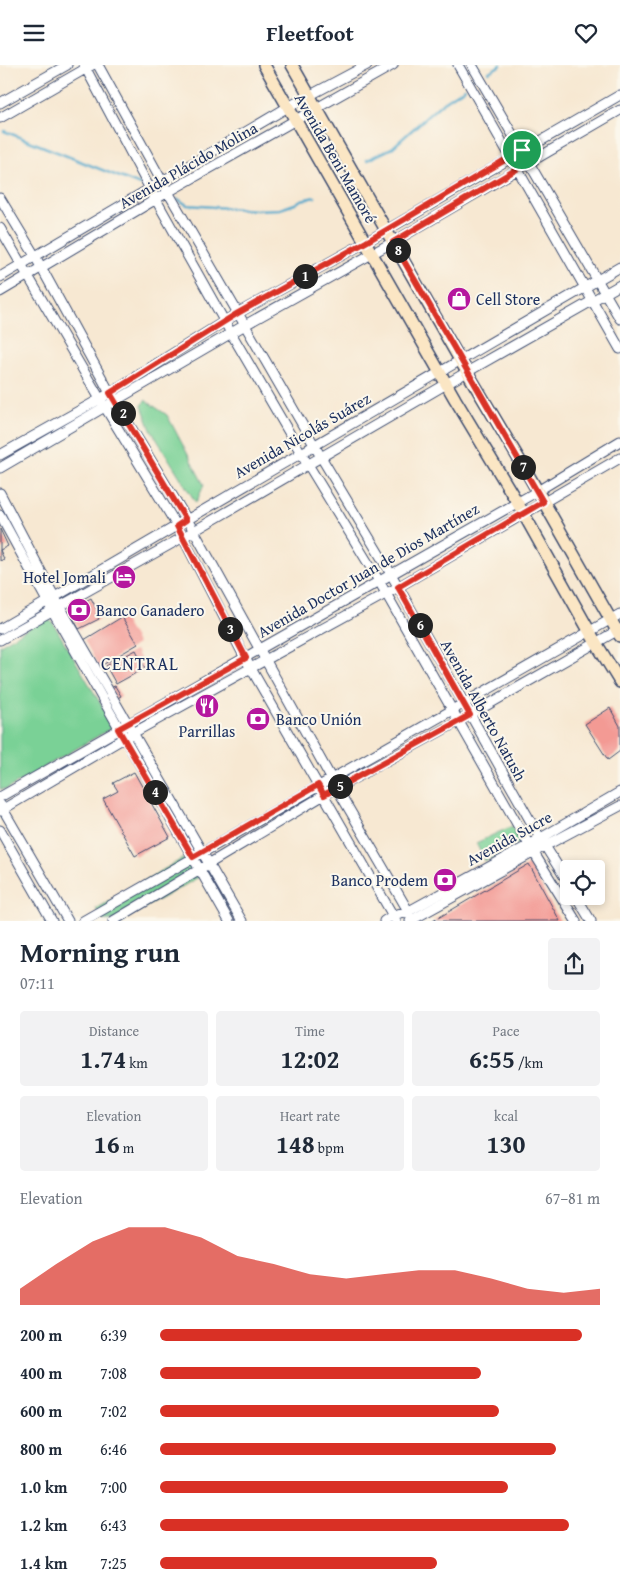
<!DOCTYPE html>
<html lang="en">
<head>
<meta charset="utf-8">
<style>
	:root { --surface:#fff; --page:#f2f2f3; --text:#1f2937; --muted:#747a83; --accent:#d93025 }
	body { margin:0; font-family:"Gentium Book Plus",serif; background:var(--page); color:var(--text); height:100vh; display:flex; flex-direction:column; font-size:19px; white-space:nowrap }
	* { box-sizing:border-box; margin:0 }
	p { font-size:16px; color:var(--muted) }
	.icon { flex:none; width:28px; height:28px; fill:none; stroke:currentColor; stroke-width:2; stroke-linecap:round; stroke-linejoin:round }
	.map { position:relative; height:856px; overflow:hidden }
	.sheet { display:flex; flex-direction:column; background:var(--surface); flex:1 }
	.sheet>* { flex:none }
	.tools { position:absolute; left:560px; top:795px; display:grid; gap:10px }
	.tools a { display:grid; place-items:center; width:45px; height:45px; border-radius:5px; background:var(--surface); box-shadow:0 2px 8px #0003; font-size:25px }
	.pin { position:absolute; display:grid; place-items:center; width:42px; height:42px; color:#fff; margin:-21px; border:2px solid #fff; border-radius:50%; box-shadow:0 1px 5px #0007 }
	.km { position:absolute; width:25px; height:25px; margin:-12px; border-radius:50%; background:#222; color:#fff; font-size:14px; line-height:25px; text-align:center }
	.round { display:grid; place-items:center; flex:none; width:52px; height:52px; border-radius:5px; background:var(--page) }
	.overview { display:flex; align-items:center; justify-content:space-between; height:85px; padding:0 20px }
	h1 { font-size:28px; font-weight:600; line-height:38px }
	.metrics { display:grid; grid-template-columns:repeat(3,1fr); gap:8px; height:85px; padding:5px 20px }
	.metrics div { display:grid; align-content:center; border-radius:5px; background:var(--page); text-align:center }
	.metrics b { font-size:25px; font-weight:600 }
	.metrics small { font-size:14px; font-weight:400 }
	.metrics p { font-size:14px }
	.chart { height:140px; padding:10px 20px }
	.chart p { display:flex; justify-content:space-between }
	.chart svg { width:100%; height:90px; margin-top:5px; fill:var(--accent); opacity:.7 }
	ul { padding:0 20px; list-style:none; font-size:16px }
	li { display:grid; grid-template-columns:80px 60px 1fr; align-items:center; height:38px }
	li i { height:12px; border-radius:6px; background:var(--accent) }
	header { display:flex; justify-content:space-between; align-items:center; height:65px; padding:0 20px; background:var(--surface); font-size:22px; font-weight:600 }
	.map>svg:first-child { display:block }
	.green { fill:#7ad196; stroke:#4a807a }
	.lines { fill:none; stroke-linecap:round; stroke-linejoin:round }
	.stream { stroke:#4fa8cc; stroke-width:2.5 }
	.building { fill:#f39a94 }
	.street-casing { stroke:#3c4b6f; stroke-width:11 }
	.secondary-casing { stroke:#3c4b6f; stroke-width:14 }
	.street { stroke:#fff; stroke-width:9 }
	.secondary { stroke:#fbe6c4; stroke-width:11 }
	.route-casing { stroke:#fff; stroke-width:10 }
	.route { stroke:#d93025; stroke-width:6 }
	.labels { text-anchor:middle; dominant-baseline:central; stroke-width:4; stroke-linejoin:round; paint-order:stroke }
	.street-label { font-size:16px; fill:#1b2f5e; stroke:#fbf7ec }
	.poi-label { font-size:16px; fill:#1b2f5e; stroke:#fbf7ec; text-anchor:start }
	.neighbourhood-label { font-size:18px; letter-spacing:1px; fill:#1b2f5e; stroke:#fbf7ec }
</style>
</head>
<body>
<header><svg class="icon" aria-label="menu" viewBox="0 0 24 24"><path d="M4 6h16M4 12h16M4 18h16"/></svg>Fleetfoot<svg class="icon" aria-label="heart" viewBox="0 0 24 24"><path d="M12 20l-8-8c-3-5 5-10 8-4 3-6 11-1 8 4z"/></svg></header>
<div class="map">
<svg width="620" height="856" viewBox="0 0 620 856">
	<rect width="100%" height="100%" fill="#fbf7ec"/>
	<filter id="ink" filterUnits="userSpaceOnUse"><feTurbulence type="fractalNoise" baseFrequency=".02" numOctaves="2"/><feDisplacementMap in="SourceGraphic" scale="10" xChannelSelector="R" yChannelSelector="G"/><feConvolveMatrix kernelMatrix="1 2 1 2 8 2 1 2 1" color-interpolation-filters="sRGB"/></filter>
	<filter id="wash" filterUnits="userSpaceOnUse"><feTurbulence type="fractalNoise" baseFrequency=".0096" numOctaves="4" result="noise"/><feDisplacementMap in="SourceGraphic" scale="20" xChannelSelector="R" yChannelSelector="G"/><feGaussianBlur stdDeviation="1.12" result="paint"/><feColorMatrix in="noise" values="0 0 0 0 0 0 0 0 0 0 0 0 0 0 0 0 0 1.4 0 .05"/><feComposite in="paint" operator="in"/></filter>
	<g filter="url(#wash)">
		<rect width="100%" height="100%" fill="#f7e8d2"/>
		<path class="green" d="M145 335 167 350 204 420 196 438 151 365 142 341Z
			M48 554 53 558 112 658 110 664 7 724H0V580L42 555Z
			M512 761 521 777 485 796 476 778Z
			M187 791 199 812 123 855H103L96 844Z"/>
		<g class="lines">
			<path class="stream" d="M489 7 501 0
				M4 66 140 120
				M367 95 392 83 441 39 465 23
				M178 134 187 140 256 145 280 144 295 139 301 135 315 132"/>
		</g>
		<g id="blocks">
			<path class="building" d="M0 464 8 481 0 485Z
				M0 485 4 494 0 496Z
				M91 533 98 547 96 549 99 554 79 564 69 545Z
				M122 552 138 579 99 602 84 575Z
				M136 585 145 603 116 619 106 601Z
				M115 621 121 631 116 634 110 623Z
				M610 643 620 661V686L608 695 585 659Z
				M134 707 170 772 135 791 103 734 118 726 113 718Z
				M529 799 560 856H433Z"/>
		</g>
	</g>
	<g filter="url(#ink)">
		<use href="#blocks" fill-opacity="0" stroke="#3c4b6f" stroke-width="1"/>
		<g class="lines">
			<g class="street-casing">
				<path id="street" d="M84 0 150 124 231 268 301 388 379 516 529 780 576 856
					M98 0 168 127 321 392 391 509 540 773 569 819
					M458 0 620 284
					M472 0 620 254
					M0 38 67 0
					M0 53 92 0
					M0 133 35 191 110 328 194 466 331 713 414 856
					M0 163 100 334 177 461 245 593 396 856
					M0 212 288 42 367 0
					M0 227 168 127 393 0
					M0 390 100 334 238 248 366 177 620 30
					M0 403 245 260 393 177 620 45
					M0 428 55 533 242 856
					M0 450 52 545 229 856
					M0 564 620 202
					M0 575 194 466 467 307 620 220
					M0 732 536 427 620 376
					M0 739 68 856
					M0 746 124 673 398 522 620 393
					M0 765 52 856
					M576 831 591 856
					M83 856 620 549
					M113 856 324 730 470 650 620 564
					M384 856 393 850 409 846 529 780 620 727
					M410 856 545 781 620 741"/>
			</g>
			<g class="secondary-casing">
				<path id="secondary" d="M264 0 455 334 517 437 596 578 620 617
					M292 0 460 295 529 411 620 571"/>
			</g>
			<use href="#street" class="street"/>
			<use href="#secondary" class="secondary"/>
		</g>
	</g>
	<g class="lines" filter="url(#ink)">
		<g class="route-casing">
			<path id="route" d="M522 85 529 97 393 177 543 437 398 522 470 650 324 730 318 720 193 792 118 664 246 593 177 461 186 455 110 328 238 248 366 177Z"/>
		</g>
		<use href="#route" class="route"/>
	</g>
	<defs>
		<g id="shop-disc" transform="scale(1.25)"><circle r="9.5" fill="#b5179e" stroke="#fbf7ec"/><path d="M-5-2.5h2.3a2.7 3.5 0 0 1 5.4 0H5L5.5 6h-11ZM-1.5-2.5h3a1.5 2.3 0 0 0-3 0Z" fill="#fff"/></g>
		<g id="hotel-disc" transform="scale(1.25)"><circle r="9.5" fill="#b5179e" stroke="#fbf7ec"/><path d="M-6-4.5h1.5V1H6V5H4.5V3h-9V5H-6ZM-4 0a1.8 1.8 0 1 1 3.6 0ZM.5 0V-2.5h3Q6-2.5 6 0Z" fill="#fff"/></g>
		<g id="bank-disc" transform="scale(1.25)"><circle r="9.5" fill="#b5179e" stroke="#fbf7ec"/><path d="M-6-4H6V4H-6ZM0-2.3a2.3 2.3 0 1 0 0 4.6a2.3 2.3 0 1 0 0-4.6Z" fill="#fff"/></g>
		<g id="restaurant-disc" transform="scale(1.25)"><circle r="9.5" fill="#b5179e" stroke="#fbf7ec"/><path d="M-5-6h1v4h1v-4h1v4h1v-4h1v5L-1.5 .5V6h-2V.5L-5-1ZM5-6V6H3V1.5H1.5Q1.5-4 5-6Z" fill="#fff"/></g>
	</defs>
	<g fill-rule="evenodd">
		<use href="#shop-disc" x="459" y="234"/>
		<use href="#hotel-disc" x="124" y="512"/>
		<use href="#bank-disc" x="79" y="545"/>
		<use href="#restaurant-disc" x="207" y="641"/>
		<use href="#bank-disc" x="258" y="654"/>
		<use href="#bank-disc" x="445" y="815"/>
	</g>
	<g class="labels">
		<g class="street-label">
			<text transform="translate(336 93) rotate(60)">Avenida Beni Mamoré</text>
			<text transform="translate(188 100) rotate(-30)">Avenida Plácido Molina</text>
			<text transform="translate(302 370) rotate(-30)">Avenida Nicolás Suárez</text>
			<text transform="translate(368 505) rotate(-30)">Avenida Doctor Juan de Dios Martínez</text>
			<text transform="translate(484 645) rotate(61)">Avenida Alberto Natush</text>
			<text transform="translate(509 773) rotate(-29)">Avenida Sucre</text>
		</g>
		<g class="poi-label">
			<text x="476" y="234">Cell Store</text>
			<text x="106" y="512" text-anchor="end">Hotel Jomali</text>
			<text x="96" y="545">Banco Ganadero</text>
			<text x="276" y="654">Banco Unión</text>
			<text x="207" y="666" text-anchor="middle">Parrillas</text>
			<text x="428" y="815" text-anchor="end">Banco Prodem</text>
		</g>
		<g class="neighbourhood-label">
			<text x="140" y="598">CENTRAL</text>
		</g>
	</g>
</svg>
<div class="tools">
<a><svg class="icon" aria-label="locate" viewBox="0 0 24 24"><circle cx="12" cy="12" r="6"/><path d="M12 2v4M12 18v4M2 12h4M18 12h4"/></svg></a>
</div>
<div class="pin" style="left:522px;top:85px;background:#1e9e55"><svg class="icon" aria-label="arrive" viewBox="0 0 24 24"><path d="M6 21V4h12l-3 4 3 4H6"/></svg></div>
<b class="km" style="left:305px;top:211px">1</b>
<b class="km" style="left:123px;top:348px">2</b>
<b class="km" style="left:230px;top:564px">3</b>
<b class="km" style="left:155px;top:727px">4</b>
<b class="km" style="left:340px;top:721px">5</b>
<b class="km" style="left:420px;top:560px">6</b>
<b class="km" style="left:523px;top:402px">7</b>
<b class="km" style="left:398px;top:185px">8</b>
</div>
<section class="sheet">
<div class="overview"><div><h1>Morning run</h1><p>07:11</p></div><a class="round"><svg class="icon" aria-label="share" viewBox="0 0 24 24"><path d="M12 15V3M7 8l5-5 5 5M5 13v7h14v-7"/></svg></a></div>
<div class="metrics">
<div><p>Distance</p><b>1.74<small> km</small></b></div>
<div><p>Time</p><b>12:02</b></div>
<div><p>Pace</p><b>6:55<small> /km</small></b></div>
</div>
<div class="metrics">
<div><p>Elevation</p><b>16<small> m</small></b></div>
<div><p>Heart rate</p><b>148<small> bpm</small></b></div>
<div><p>kcal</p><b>130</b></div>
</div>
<div class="chart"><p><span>Elevation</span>67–81 m</p>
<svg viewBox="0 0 160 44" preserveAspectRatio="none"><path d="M0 44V36L10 24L20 13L30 6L40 6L50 11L60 20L70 24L80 29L90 31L100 29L110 27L120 27L130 31L140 36L150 38L160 36V44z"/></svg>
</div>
<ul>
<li><b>200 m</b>6:39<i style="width:96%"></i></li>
<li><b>400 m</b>7:08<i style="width:73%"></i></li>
<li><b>600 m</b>7:02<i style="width:77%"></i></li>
<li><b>800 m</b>6:46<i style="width:90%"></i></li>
<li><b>1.0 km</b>7:00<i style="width:79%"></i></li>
<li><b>1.2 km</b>6:43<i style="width:93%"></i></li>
<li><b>1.4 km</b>7:25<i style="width:63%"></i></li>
</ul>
</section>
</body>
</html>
